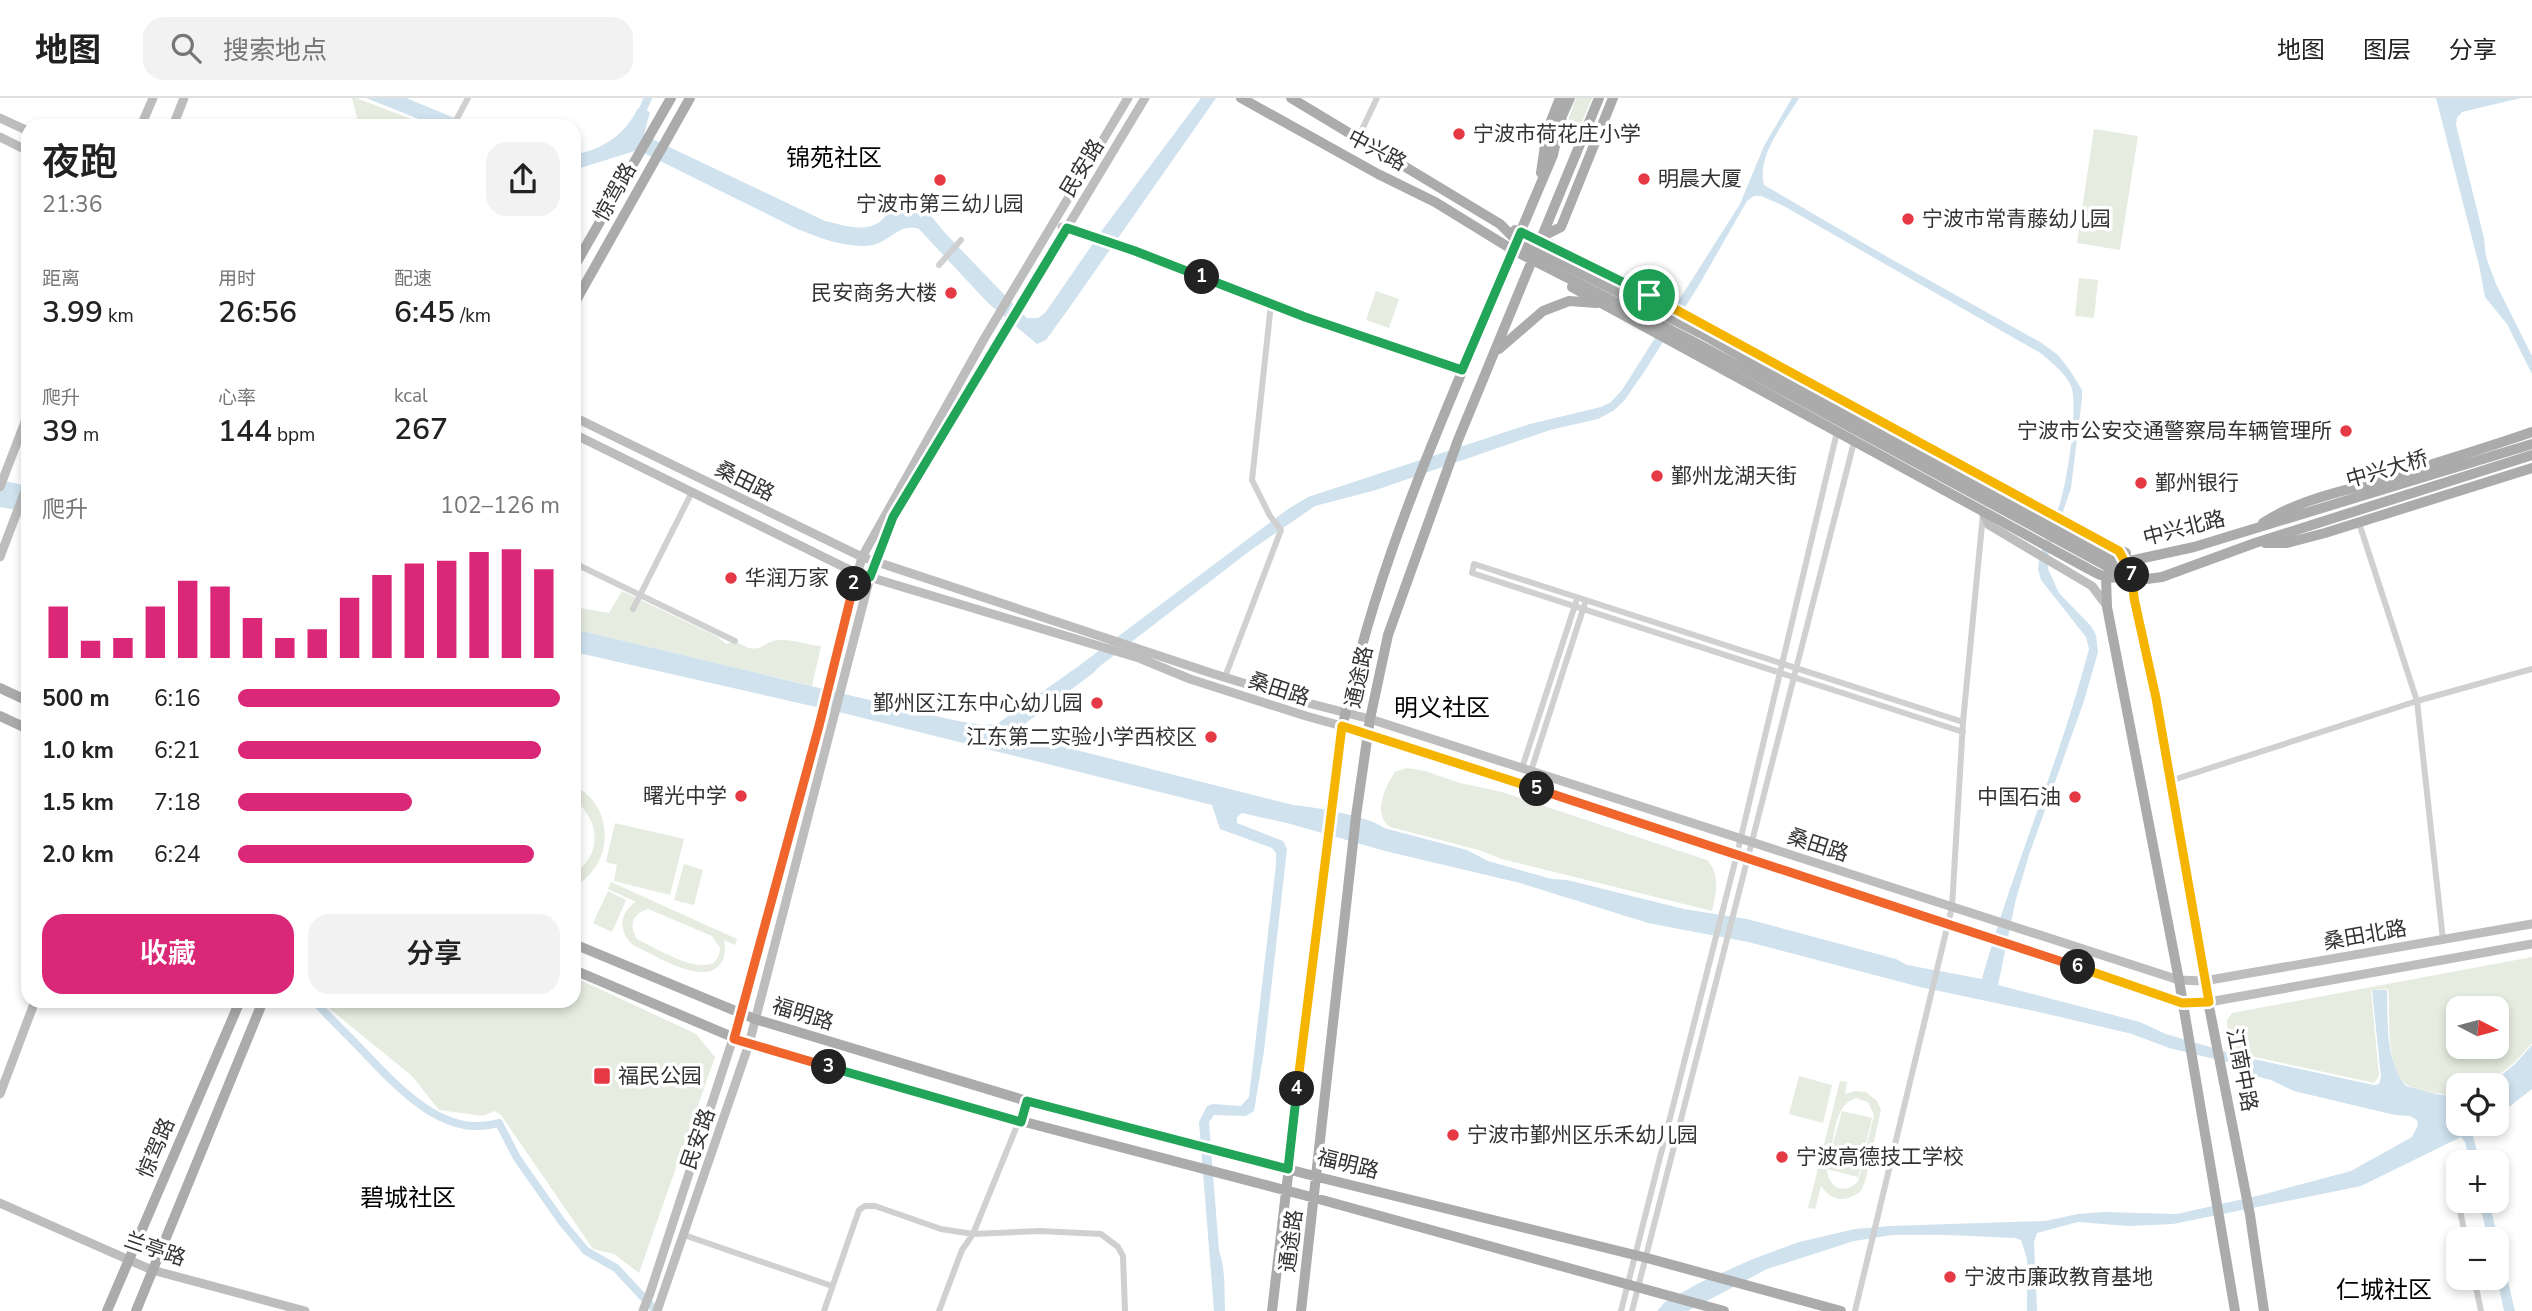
<!DOCTYPE html>
<html lang="zh">
<head>
<meta charset="utf-8">
<style>
	:root { --surface:#fff; --page:#f2f2f2; --text:#222; --muted:#767676; --line:#e0e0e0; --accent:#db2777 }
	body { margin:0; font-family:"Nunito Sans","Noto Sans SC",sans-serif; background:var(--page); color:var(--text); height:100vh; display:flex; flex-direction:column; font-size:26px; white-space:nowrap }
	* { box-sizing:border-box; margin:0 }
	p { font-size:23px; color:var(--muted) }
	.icon { flex:none; width:38px; height:38px; fill:none; stroke:currentColor; stroke-width:2; stroke-linecap:round; stroke-linejoin:round }
	.map { position:relative; flex:1; overflow:hidden }
	.details { position:absolute; left:21px; top:21px; width:560px; height:889px; display:flex; flex-direction:column; background:var(--surface); border-radius:21px; box-shadow:0 4px 10px #0003 }
	.details>* { flex:none }
	.needle { width:46px; rotate:96deg }
	.fabs { position:absolute; left:2446px; top:898px; display:grid; gap:14px }
	.fabs a { display:grid; place-items:center; width:63px; height:63px; border-radius:14px; background:var(--surface); box-shadow:0 4px 10px #0003; font-size:35px }
	.pin { position:absolute; display:grid; place-items:center; width:60px; height:60px; color:#fff; margin:-30px; border:4px solid #fff; border-radius:50%; box-shadow:0 2px 7px #0007 }
	.km { position:absolute; width:35px; height:35px; margin:-18px; border-radius:50%; background:#222; color:#fff; font-size:19px; line-height:35px; text-align:center }
	.round { display:grid; place-items:center; flex:none; width:74px; height:74px; border-radius:21px; background:var(--page) }
	.headline { display:flex; align-items:center; justify-content:space-between; height:119px; padding:0 21px }
	h1 { font-size:38px; font-weight:600; line-height:52px }
	.stats { display:grid; grid-template-columns:repeat(3,1fr); gap:10px; height:119px; padding:7px 21px }
	.stats div { display:grid; align-content:center }
	.stats b { font-size:30px; font-weight:600 }
	.stats small { font-size:19px; font-weight:400 }
	.stats p { font-size:19px }
	.chart { height:196px; padding:14px 21px }
	.chart p { display:flex; justify-content:space-between }
	.chart svg { width:100%; height:126px; margin-top:7px; stroke:var(--accent); stroke-width:6 }
	.cta { display:flex; gap:14px; margin-top:auto; padding:14px 21px }
	.cta a { flex:1; height:80px; border-radius:21px; background:var(--accent); color:#fff; font-size:28px; font-weight:600; line-height:80px; text-align:center }
	.cta a+a { background:var(--page); color:var(--text) }
	ul { padding:0 21px; list-style:none; font-size:23px }
	li { display:grid; grid-template-columns:112px 84px 1fr; align-items:center; height:52px }
	li i { height:18px; border-radius:9px; background:var(--accent) }
	header { display:flex; align-items:center; gap:42px; box-sizing:border-box; height:98px; padding:0 35px; background:var(--surface); border-bottom:2px solid var(--line) }
	header strong { font-size:33px }
	nav { display:flex; gap:38px; margin-inline-start:auto; font-size:24px }
	.search { width:490px; height:63px; background:var(--page); display:flex; align-items:center; gap:18px; box-sizing:border-box; padding:0 24px; border-radius:21px; color:var(--muted); font-size:26px }
	.map>svg:first-child { display:block }
	.green { fill:#e6ecdf; fill-rule:evenodd }
	.water { fill:#cfe2ee; fill-rule:evenodd }
	.lines { fill:none; stroke-linecap:round; stroke-linejoin:round }
	.canal { stroke:#cfe2ee; stroke-width:8 }
	.street { stroke:#d0d0d0; stroke-width:6 }
	.secondary { stroke:#bdbdbd; stroke-width:9 }
	.primary { stroke:#ababab; stroke-width:10 }
	.secondary-bridge { stroke:#bdbdbd; stroke-width:9 }
	.split-1-casing { stroke:#fff; stroke-width:14 }
	.split-2-casing { stroke:#fff; stroke-width:14 }
	.split-3-casing { stroke:#fff; stroke-width:14 }
	.split-4-casing { stroke:#fff; stroke-width:14 }
	.split-5-casing { stroke:#fff; stroke-width:14 }
	.split-6-casing { stroke:#fff; stroke-width:14 }
	.split-7-casing { stroke:#fff; stroke-width:14 }
	.split-8-casing { stroke:#fff; stroke-width:14 }
	.split-1 { stroke:#22a559; stroke-width:9 }
	.split-2 { stroke:#22a559; stroke-width:9 }
	.split-3 { stroke:#f0652b; stroke-width:9 }
	.split-4 { stroke:#22a559; stroke-width:9 }
	.split-5 { stroke:#f5b400; stroke-width:9 }
	.split-6 { stroke:#f0652b; stroke-width:9 }
	.split-7 { stroke:#f5b400; stroke-width:9 }
	.split-8 { stroke:#f5b400; stroke-width:9 }
	.poi-dot { fill:#e63946; stroke:#fff; stroke-width:2.5 }
	.labels { text-anchor:middle; dominant-baseline:central; stroke-width:7; stroke-linejoin:round; paint-order:stroke }
	.poi-label { font-size:21px; fill:#333; stroke:#fff; text-anchor:start }
	.street-label { font-size:21px; fill:#333; stroke:#fff }
	.quarter-label { font-size:24px; fill:#000; stroke:#fff }
</style>
</head>
<body>
<header>
<strong>地图</strong>
<div class="search"><svg class="icon" aria-label="search" viewBox="0 0 24 24"><circle cx="10" cy="10" r="6"/><path d="M15 15l6 6"/></svg>搜索地点</div>
<nav><a>地图</a><a>图层</a><a>分享</a></nav>
</header>
<div class="map">
<svg width="2532" height="1213" viewBox="0 0 2532 1213">
	<rect width="100%" height="100%" fill="#fff"/>
	<path class="green" d="M352 0H356L430 28H359Z
		M1576 0H1592L1576 38 1568 39 1564 34Z
		M2094 31 2138 38 2120 152 2077 145Z
		M2079 180 2098 182 2094 220 2075 218Z
		M1376 193 1399 201 1389 230 1366 222Z
		M622 493 718 539 726 546 735 543C763 561 761 541 782 542 795 542 809 547 821 548L812 588 574 531V509L609 515Z
		M1407 670 1425 673 1460 685 1502 694 1707 762C1721 777 1716 795 1712 813L1502 761 1479 752 1390 729C1372 716 1385 689 1395 674Z
		M574 688C616 707 614 769 574 788V776C603 755 600 723 574 701Z
		M615 725 684 741 670 797 614 783 617 767 606 764Z
		M684 766 703 772 694 807 674 802Z
		M611 784 737 841 735 847 724 842C726 851 725 861 719 868 700 887 653 856 633 847 618 834 619 814 636 804L608 791ZM648 811 712 838 720 850C719 890 654 849 637 841 628 827 633 815 648 811Z
		M608 793 626 802 612 834 593 825Z
		M2532 859V945L2514 965 2486 987H2459V998C2448 997 2414 993 2406 986 2384 967 2391 917 2388 891L2371 892 2379 978 2374 985 2241 956 2229 949 2227 922 2232 915ZM2459 910H2497V948H2459Z
		M574 879 696 936 715 959 639 1175 614 1156 593 1151 501 1017 495 1013 483 1018 439 1012 412 978 320 903H574Z
		M1799 978 1832 987 1823 1025 1789 1016Z
		M1840 983 1847 984 1845 996 1855 993 1866 994 1877 1003 1881 1012 1865 1084 1861 1093C1845 1105 1832 1104 1821 1088L1815 1111 1808 1110ZM1856 1000 1868 1004 1874 1017 1858 1083C1845 1098 1828 1090 1827 1071L1858 1079 1872 1020 1842 1013 1831 1053C1835 1034 1835 1007 1856 1000Z"/>
	<path class="water" d="M366 0H406L474 28H436Z
		M1201 0H1216L1067 213 1046 242 1037 246 988 205 919 131C898 123 889 148 864 148 840 148 817 139 795 130L638 52 574 72V57C603 51 625 37 638 10L650 14 644 37 825 123C843 127 866 136 882 122 887 117 891 110 897 104L906 103 923 108 945 135 1021 214 1027 220H1038L1045 215 1103 131Z
		M1792 0H1799C1785 24 1756 58 1764 87L1884 157 2040 244 2058 257 2069 271 2082 292V300L2071 390 2048 458V471L2059 495 2091 528 2096 537 2098 554 2084 603 2029 757 2016 801 1998 887 2140 924 2166 936 2240 958 2374 987 2379 986 2381 979 2372 892H2387C2388 925 2385 962 2406 988L2436 996 2459 999V1026H2475L2472 1035 2480 1064H2470L2465 1044 2461 1039 2361 1088 2173 1126 2128 1128 2078 1124 2037 1135 2034 1144 2037 1213H2027V1161L2021 1142 2015 1140 1947 1137H1892L1854 1143 1767 1171 1688 1213H1657L1665 1204 1699 1185 1753 1161 1799 1144 1855 1131 1891 1128 2045 1123 2078 1116 2103 1114 2177 1116 2261 1097 2351 1073 2412 1039 2418 1027 2417 1022 2410 1018 2395 1017 2294 993 2271 982 2251 977 2231 965 2169 950 2132 936 2039 914 1920 889 1748 844 1648 825 1520 785 1385 753 1287 725 1242 715 1237 719V725L1283 743 1287 751 1264 953 1254 1013 1246 1018 1214 1017 1209 1024 1219 1153C1226 1172 1224 1193 1225 1213H1214L1199 1024 1207 1008 1213 1006 1241 1008 1249 999 1276 767V755L1272 750 1220 731 1212 707 843 615 574 554V531L953 622 981 627 997 626 1080 567 1288 411 1308 399 1530 326 1601 309 1611 304 1622 292 1740 106 1764 48ZM1754 98H1761L1782 107 2042 256C2052 265 2065 275 2071 288 2079 307 2067 384 2060 405 2053 426 2040 448 2038 471L2041 482 2086 539 2089 551C2060 663 2013 769 1982 881L1907 867 1896 861 1747 821 1684 811 1567 782 1552 781 1488 763 1467 752 1384 730C1369 718 1314 709 1293 707L1021 638 1020 631 1023 627 1092 576 1100 568 1251 452 1315 408 1376 392 1550 332 1598 321 1613 313 1624 303 1646 271 1699 187 1747 103Z
		M2436 0H2521L2462 14 2457 20 2456 27 2484 140 2486 159 2496 186 2532 258V276L2507 226 2485 199 2479 167Z
		M0 382 28 388V414L0 409Z
		M2532 947V991L2505 1012 2497 1015V987H2489L2515 966Z
		M2479 1103H2489L2515 1213H2504L2497 1180V1141H2488Z"/>
	<g class="lines">
		<path class="canal" d="M639 20 648 0
			M315 903C328 919 345 934 360 950 395 986 442 1042 499 1025L517 1060 562 1124 586 1153 616 1170 656 1213"/>
		<path class="street" d="M453 28 468 0
			M1358 40 1377 0
			M939 167 961 142
			M2359 425 2417 603 2443 842
			M574 465 735 543
			M633 511 692 394
			M1225 579 1281 432 1270 418 1252 382 1271 206
			M1963 634 1472 475 1474 466 1963 624
			M1522 670 1576 504
			M1531 673 1586 502
			M2170 683 2417 603 2532 571
			M2453 1080 2466 1141
			M684 1137 832 1188
			M2474 1180 2481 1213
			M824 1213 859 1112 865 1108H875L941 1131 973 1136 1027 1003
			M939 1213 962 1152 973 1136 1040 1133 1101 1136 1118 1149 1123 1158 1125 1213
			M1621 1213 1737 756 1837 334
			M1632 1213 1854 344
			M1855 1213 1952 809 1963 624 1983 416"/>
		<path class="secondary" d="M0 20 28 33
			M141 28 153 0
			M173 28 184 0
			M0 39 28 53
			M1062 129 1135 153 1305 219 1462 272
			M574 319 862 459 1214 576 1308 605 1370 621 2179 882 2204 883 2532 826
			M574 336 856 475 1139 560 1190 581 1306 618 1367 635 2182 905 2209 904 2532 846
			M0 389 28 316
			M1983 414 1989 427 2092 488 2107 508
			M0 459 28 385
			M0 996 35 903
			M0 1105 152 1172 305 1213
			M650 1195 741 916 862 459 984 241 1128 0
			M657 1213 749 946 870 479 893 419 1145 0"/>
		<path class="primary" d="M1241 0 1378 76 1435 104 1513 152 1692 243 2123 477 2147 481 2162 479 2255 445 2532 357
			M1291 0 1500 126 1517 143 1700 235 1887 340 2114 461 2125 464 2194 449 2532 346
			M1541 75 1547 33 1560 0
			M1515 132 1542 142 1649 197 1890 330 2126 455
			M1543 138 1561 129 1613 0
			M574 169 671 0
			M1572 189 2085 469C2098 476 2109 484 2123 477
			M574 206 690 0
			M1499 251 1543 213 1569 203 1596 205
			M2263 425C2296 403 2336 395 2374 384 2427 368 2480 352 2532 334
			M2265 445H2287L2325 435 2532 370
			M0 590 28 603
			M0 618 28 631
			M574 846 755 921 1027 1003 1318 1079 1647 1160 1841 1213
			M574 872 749 946 1021 1023 1315 1100 1724 1213
			M107 1213 240 903
			M136 1213 263 903
			M1272 1213 1338 653C1362 517 1413 389 1467 262 1495 194 1524 125 1553 57L1562 18 1570 0
			M1301 1213 1356 718 1370 621 1388 537 1458 342 1599 0
			M2235 1213 2179 882 2107 509 2106 479 2119 453 2133 479 2134 500 2156 600 2204 883 2250 1117 2264 1213"/>
		<path class="secondary-bridge" d="M643 1213 650 1195"/>
	</g>
	<g class="lines">
		<g class="split-1-casing">
			<path id="split-1" d="M1202 179 1305 219 1462 272 1521 134 1649 197"/>
		</g>
		<g class="split-2-casing">
			<path id="split-2" d="M854 486 856 475 870 479 893 419 1067 130 1135 153 1202 179"/>
		</g>
		<g class="split-3-casing">
			<path id="split-3" d="M829 969 734 941 819 628 854 486"/>
		</g>
		<g class="split-4-casing">
			<path id="split-4" d="M829 969 1021 1024 1027 1003 1288 1071 1297 991"/>
		</g>
		<g class="split-5-casing">
			<path id="split-5" d="M1297 991 1342 628 1537 691"/>
		</g>
		<g class="split-6-casing">
			<path id="split-6" d="M1537 691 2078 869"/>
		</g>
		<g class="split-7-casing">
			<path id="split-7" d="M2078 869 2182 905 2209 904 2156 600 2134 500 2132 477"/>
		</g>
		<g class="split-8-casing">
			<path id="split-8" d="M1649 197 2119 453 2132 477"/>
		</g>
		<use href="#split-1" class="split-1"/>
		<use href="#split-2" class="split-2"/>
		<use href="#split-3" class="split-3"/>
		<use href="#split-4" class="split-4"/>
		<use href="#split-5" class="split-5"/>
		<use href="#split-6" class="split-6"/>
		<use href="#split-7" class="split-7"/>
		<use href="#split-8" class="split-8"/>
	</g>
	<g class="poi-dot">
		<circle cx="1459" cy="36" r="7"/>
		<circle cx="1644" cy="81" r="7"/>
		<circle cx="940" cy="82" r="7"/>
		<circle cx="1908" cy="121" r="7"/>
		<circle cx="951" cy="195" r="7"/>
		<circle cx="2346" cy="333" r="7"/>
		<circle cx="1657" cy="378" r="7"/>
		<circle cx="2141" cy="385" r="7"/>
		<circle cx="731" cy="480" r="7"/>
		<circle cx="1097" cy="605" r="7"/>
		<circle cx="1211" cy="639" r="7"/>
		<circle cx="741" cy="698" r="7"/>
		<circle cx="2075" cy="699" r="7"/>
		<rect x="593" y="969" width="18" height="18" rx="3.5"/>
		<circle cx="1453" cy="1037" r="7"/>
		<circle cx="1782" cy="1059" r="7"/>
		<circle cx="1950" cy="1179" r="7"/>
	</g>
	<g class="labels">
		<g class="poi-label">
			<text x="1473" y="36">宁波市荷花庄小学</text>
			<text x="1658" y="81">明晨大厦</text>
			<text x="940" y="106" text-anchor="middle">宁波市第三幼儿园</text>
			<text x="1922" y="121">宁波市常青藤幼儿园</text>
			<text x="937" y="195" text-anchor="end">民安商务大楼</text>
			<text x="2332" y="333" text-anchor="end">宁波市公安交通警察局车辆管理所</text>
			<text x="1671" y="378">鄞州龙湖天街</text>
			<text x="2155" y="385">鄞州银行</text>
			<text x="745" y="480">华润万家</text>
			<text x="1083" y="605" text-anchor="end">鄞州区江东中心幼儿园</text>
			<text x="1197" y="639" text-anchor="end">江东第二实验小学西校区</text>
			<text x="727" y="698" text-anchor="end">曙光中学</text>
			<text x="2061" y="699" text-anchor="end">中国石油</text>
			<text x="618" y="978">福民公园</text>
			<text x="1467" y="1037">宁波市鄞州区乐禾幼儿园</text>
			<text x="1796" y="1059">宁波高德技工学校</text>
			<text x="1964" y="1179">宁波市廉政教育基地</text>
		</g>
		<g class="street-label">
			<text transform="translate(1377 52) rotate(28)">中兴路</text>
			<text transform="translate(1082 70) rotate(-59)">民安路</text>
			<text transform="translate(615 94) rotate(-61)">惊驾路</text>
			<text transform="translate(2387 371) rotate(-16)">中兴大桥</text>
			<text transform="translate(745 383) rotate(26)">桑田路</text>
			<text transform="translate(2184 430) rotate(-14)">中兴北路</text>
			<text transform="translate(1359 579) rotate(-78)">通途路</text>
			<text transform="translate(1279 591) rotate(18)">桑田路</text>
			<text transform="translate(1818 747) rotate(18)">桑田路</text>
			<text transform="translate(2365 837) rotate(-10)">桑田北路</text>
			<text transform="translate(803 916) rotate(17)">福明路</text>
			<text transform="translate(2242 972) rotate(79)">江南中路</text>
			<text transform="translate(698 1041) rotate(-71)">民安路</text>
			<text transform="translate(156 1050) rotate(-67)">惊驾路</text>
			<text transform="translate(1348 1066) rotate(14)">福明路</text>
			<text transform="translate(1291 1143) rotate(-83)">通途路</text>
			<text transform="translate(155 1151) rotate(19)">兰亭路</text>
		</g>
		<g class="quarter-label">
			<text x="834" y="60">锦苑社区</text>
			<text x="1442" y="610">明义社区</text>
			<text x="408" y="1100">碧城社区</text>
			<text x="2384" y="1192">仁城社区</text>
		</g>
	</g>
</svg>
<div class="fabs">
<a><svg class="needle" viewBox="-14 -14 28 28"><path d="M0-13l5 13h-10z" fill="#e53935"/><path d="M0 13l5-13h-10z" fill="#767676"/></svg></a>
<a><svg class="icon" aria-label="locate" viewBox="0 0 24 24"><circle cx="12" cy="12" r="6"/><path d="M12 2v4M12 18v4M2 12h4M18 12h4"/></svg></a>
<a>+</a>
<a>−</a>
</div>
<div class="pin" style="left:1649px;top:197px;background:#1e9e55"><svg class="icon" aria-label="arrive" viewBox="0 0 24 24"><path d="M6 21V4h12l-3 4 3 4H6"/></svg></div>
<b class="km" style="left:1202px;top:179px">1</b>
<b class="km" style="left:854px;top:486px">2</b>
<b class="km" style="left:829px;top:969px">3</b>
<b class="km" style="left:1297px;top:991px">4</b>
<b class="km" style="left:1537px;top:691px">5</b>
<b class="km" style="left:2078px;top:869px">6</b>
<b class="km" style="left:2132px;top:477px">7</b>
<section class="details">
<div class="headline"><div><h1>夜跑</h1><p>21:36</p></div><a class="round"><svg class="icon" aria-label="share" viewBox="0 0 24 24"><path d="M12 15V3M7 8l5-5 5 5M5 13v7h14v-7"/></svg></a></div>
<div class="stats">
<div><p>距离</p><b>3.99<small> km</small></b></div>
<div><p>用时</p><b>26:56</b></div>
<div><p>配速</p><b>6:45<small> /km</small></b></div>
</div>
<div class="stats">
<div><p>爬升</p><b>39<small> m</small></b></div>
<div><p>心率</p><b>144<small> bpm</small></b></div>
<div><p>kcal</p><b>267</b></div>
</div>
<div class="chart"><p><span>爬升</span>102–126 m</p>
<svg viewBox="0 0 160 44" preserveAspectRatio="none"><path d="M5 44V26M15 44V38M25 44V37M35 44V26M45 44V17M55 44V19M65 44V30M75 44V37M85 44V34M95 44V23M105 44V15M115 44V11M125 44V10M135 44V7M145 44V6M155 44V13"/></svg>
</div>
<ul>
<li><b>500 m</b>6:16<i style="width:100%"></i></li>
<li><b>1.0 km</b>6:21<i style="width:94%"></i></li>
<li><b>1.5 km</b>7:18<i style="width:54%"></i></li>
<li><b>2.0 km</b>6:24<i style="width:92%"></i></li>
</ul>
<div class="cta"><a>收藏</a><a>分享</a></div>
</section>
</div>
</body>
</html>
